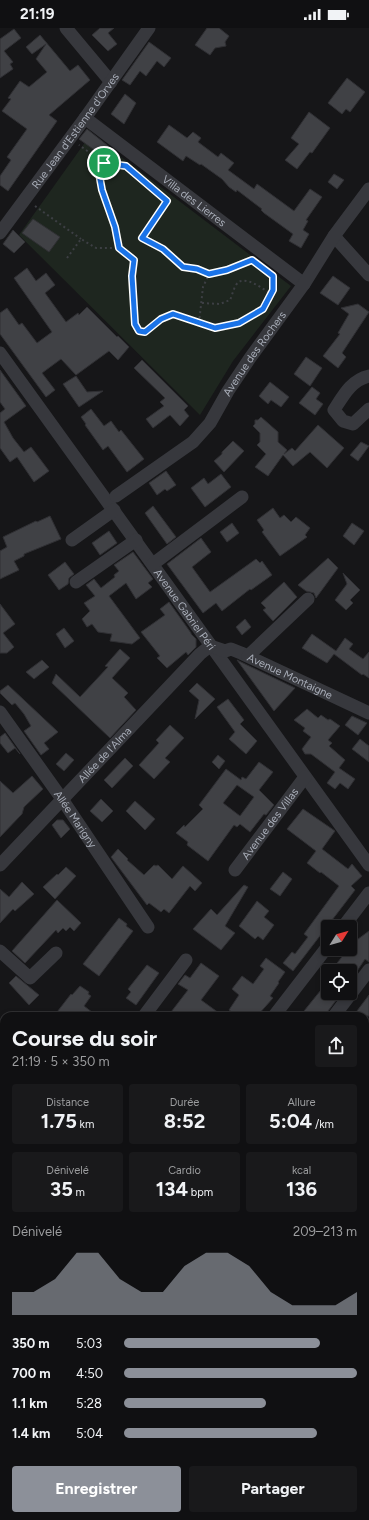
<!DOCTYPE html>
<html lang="fr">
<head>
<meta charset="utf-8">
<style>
	:root { --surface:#101012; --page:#19191b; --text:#f1f3f6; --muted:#9c9d9f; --line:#303032; --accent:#8c9099 }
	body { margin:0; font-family:Figtree,sans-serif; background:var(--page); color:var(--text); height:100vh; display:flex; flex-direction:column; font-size:15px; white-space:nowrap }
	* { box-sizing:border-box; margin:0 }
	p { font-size:13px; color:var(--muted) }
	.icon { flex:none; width:22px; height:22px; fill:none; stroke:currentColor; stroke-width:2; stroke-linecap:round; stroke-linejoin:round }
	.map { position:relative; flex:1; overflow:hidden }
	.sheet { position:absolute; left:0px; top:984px; width:369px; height:508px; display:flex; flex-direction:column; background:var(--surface); border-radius:12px 12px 0 0; box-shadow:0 2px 6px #0003,0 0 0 1px var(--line) }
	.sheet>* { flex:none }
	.needle { width:26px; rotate:53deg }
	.tools { position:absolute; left:321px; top:892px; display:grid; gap:8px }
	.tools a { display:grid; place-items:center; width:36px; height:36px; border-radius:4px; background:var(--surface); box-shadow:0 2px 6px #0003,0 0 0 1px var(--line); font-size:20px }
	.pin { position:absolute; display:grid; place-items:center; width:34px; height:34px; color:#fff; margin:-17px; border:2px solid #fff; border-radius:50%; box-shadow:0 1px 4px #0007 }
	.round { display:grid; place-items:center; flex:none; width:42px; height:42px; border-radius:4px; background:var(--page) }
	.overview { display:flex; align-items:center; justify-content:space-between; height:68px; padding:0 12px }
	h1 { font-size:22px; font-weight:700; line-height:30px }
	.metrics { display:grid; grid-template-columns:repeat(3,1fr); gap:6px; height:68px; padding:4px 12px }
	.metrics div { display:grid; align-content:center; border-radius:4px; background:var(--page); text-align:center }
	.metrics b { font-size:20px; font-weight:700 }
	.metrics small { font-size:11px; font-weight:400 }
	.metrics p { font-size:11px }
	.chart { height:112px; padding:8px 12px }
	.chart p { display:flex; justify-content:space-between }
	.chart svg { width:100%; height:72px; margin-top:4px; fill:var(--accent); opacity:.7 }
	.cta { display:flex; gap:8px; margin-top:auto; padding:8px 12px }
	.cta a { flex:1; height:46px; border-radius:4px; background:var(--accent); color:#fff; font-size:16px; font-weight:700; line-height:46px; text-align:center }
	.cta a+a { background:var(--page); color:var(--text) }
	ul { padding:0 12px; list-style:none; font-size:13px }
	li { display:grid; grid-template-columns:64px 48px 1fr; align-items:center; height:30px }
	li i { height:10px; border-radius:5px; background:var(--accent) }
	.status { display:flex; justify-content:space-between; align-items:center; height:28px; padding:0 20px; background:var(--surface); direction:ltr }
	.status svg { height:11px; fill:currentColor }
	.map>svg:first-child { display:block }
	.built { fill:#222225 }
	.green { fill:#1e261f }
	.building { fill:#404145; stroke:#303034; fill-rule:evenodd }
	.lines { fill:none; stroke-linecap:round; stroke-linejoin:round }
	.path { stroke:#3d3f44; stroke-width:2; stroke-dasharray:2 3; stroke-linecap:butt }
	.minor { stroke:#37383d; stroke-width:13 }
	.major { stroke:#53555c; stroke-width:16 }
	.route-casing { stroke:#fff; stroke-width:8 }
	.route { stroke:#1a73e8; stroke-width:5 }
	.labels { text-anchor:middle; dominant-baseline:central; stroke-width:3.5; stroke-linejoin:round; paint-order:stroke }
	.street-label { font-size:11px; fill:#a8adb8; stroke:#111113 }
</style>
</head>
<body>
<div class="status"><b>21:19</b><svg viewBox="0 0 49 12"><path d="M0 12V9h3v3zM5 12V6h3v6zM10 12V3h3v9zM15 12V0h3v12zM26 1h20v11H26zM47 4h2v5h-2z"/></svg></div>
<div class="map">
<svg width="369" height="1492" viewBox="0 0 369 1492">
	<rect width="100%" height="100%" fill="#161618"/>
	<path class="built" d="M4 1382V1488H197L199 1492H0V1384Z"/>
	<path class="green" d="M91 106 291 258 233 333 200 387 19 207Z"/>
	<path class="building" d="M100 0H114L108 5 117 16 108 23 92 7Z
		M207 0H219L229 8 225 14 226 18 215 20 210 27 195 17Z
		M14 1 21 10 4 23 13 34 10 36 13 41 0 50V11Z
		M40 7 70 43 78 37 90 52 49 87 57 93 8 163 0 157V148L11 132 7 129 27 101 2 83 11 71 8 70 20 53 29 59 47 44 36 31 46 16 32 26 26 19Z
		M149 14 171 30 164 39 157 33 146 48 140 43 130 57 122 52Z
		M347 50 365 64 350 84 346 81 342 86 328 75Z
		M125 66 136 75 124 96 111 86Z
		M309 84 330 100 312 125 310 124 297 141 285 132 299 116 291 110Z
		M169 97 187 110 193 104 201 110 198 114 218 129 221 125 234 135 228 142 254 161 257 156 294 183 310 161 322 169 306 192 308 193 303 202 309 206 301 220 289 213 293 206 264 185 261 182 262 181 254 175 237 162 236 164 229 159 222 151 201 136 200 137 186 128 183 133 157 114Z
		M87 101 117 125 111 134 79 111Z
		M334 146 344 152 337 161 328 154Z
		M33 191 60 209 49 224 22 205Z
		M13 202 25 214 14 225 3 216Z
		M27 240 36 253 46 245 55 257 45 265 66 294 78 285 79 287 87 279 117 309 118 308 129 319 118 332 109 323 76 347 61 331 42 345 55 362 46 369 0 306V285L7 280 19 297 22 295 37 315 52 304 14 250Z
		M333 248 350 260 338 277 320 265Z
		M358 276 369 284 342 325 346 329 338 340 323 328 340 306 338 305 349 286 341 280Z
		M306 329 322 340 310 358 294 346Z
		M142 332 188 378 184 382 189 388 180 398 170 387 153 400 146 391 164 378 160 374 165 370 134 340Z
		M0 342 26 378 4 394 13 410 24 424 31 419 49 443 34 454 17 429 10 434 0 420V385L5 381 0 374Z
		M76 348 87 364 103 363 79 379 63 356Z
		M270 354 289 369 281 379 271 372 268 376 259 368Z
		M312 359 320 365 316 371 323 376 315 387 299 375Z
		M91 381 104 398 111 393 119 404 121 402 144 431 127 444 108 418 103 422 85 397 86 396 81 389Z
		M261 389 278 404V414L287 422 284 426 292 420 295 423 318 397 344 420 327 440 310 424 293 438 283 427 268 448 255 439 266 426 257 417 260 414V405L253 398 255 396V392H258Z
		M233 413 244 423 224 444 214 433 222 426V424Z
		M361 414 369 418 358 433 350 427Z
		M166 443 176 457 167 463 165 461 157 467 149 455Z
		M221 446 231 459 205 479 191 460 204 450 208 456Z
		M153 478 176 509 167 516 145 485Z
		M273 480 280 490 284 487 291 494 296 489 310 500 305 507 307 509 280 528 262 504 264 502 257 492Z
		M50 488 61 511 24 526V528L14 533 19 542 0 551V523L7 519 3 509 36 493 37 494Z
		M232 495 239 505 227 514 220 504Z
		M352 495 364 503 354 517 343 508Z
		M109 503 117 515 100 527 92 515Z
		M201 510 211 524 192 539 210 564 256 531 260 535 262 533 272 547 251 562 250 561 222 583 216 575 203 585 167 536Z
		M133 524 153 551 148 555 152 559 136 571 126 555 109 568 140 610 132 616 110 613 112 606 98 604 92 596 87 599 82 591 90 583 84 575 95 568 86 557 94 551 101 560 115 549 114 547 119 543 114 537Z
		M328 530 338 540 316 570 314 565 306 563 298 557Z
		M65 534 74 546 69 550 68 556 59 562 48 547Z
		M343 545 360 562 350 572 353 575 346 582 335 572 347 556Z
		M284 554 297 569 273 593 263 582 266 580 261 575Z
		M169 574 191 605V606L196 611V619L188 627 186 624 167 640 157 630 160 628 141 604 165 587 160 581Z
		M0 576 15 596 3 605 14 619 7 625H0Z
		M245 591 251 599 242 607 236 599Z
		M64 600 74 613 65 620 56 606Z
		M312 606 336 623 345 610 353 616 349 621 363 631 369 624V650L363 646 362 647 334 626 327 635 302 620Z
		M120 621 130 630 112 650 128 665 124 669 136 682 110 710 52 655 56 646 80 669 108 639 105 638Z
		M42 632 49 639 34 651 26 644Z
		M237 632 247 637 295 660 274 683Z
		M197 655 215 671 195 691 199 672 189 663Z
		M8 657 58 704 44 715 49 721 41 727 24 703 31 698 24 686 15 675 12 677 0 665V663Z
		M228 671 244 692 240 696 257 713 246 726 229 711 235 704 217 679Z
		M307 681 318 690 321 687 328 692 330 691 340 698 328 712 332 715 329 718 345 732 339 740 355 751 348 761 340 755 335 761 327 755 335 744 311 726H305L302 721 311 709 303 703 305 700 294 692Z
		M352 688 367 695 358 707 345 697Z
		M170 697 184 710 165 730 170 734 154 751 139 737 159 715 156 712Z
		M5 705 20 726 15 720 8 725 0 715V709Z
		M360 711 369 718V734L352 721Z
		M66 725 74 732 64 743 56 736Z
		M218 727 225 733 219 741 212 734Z
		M125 730 133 738 112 760 104 752Z
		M259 734 273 744 259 762 274 777 266 787 264 786 250 804 240 796 237 799 234 797 208 833 187 817 188 814 176 805 184 797 185 799 203 781 199 777 226 741 241 752 242 749 246 751ZM237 757 254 769 240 788 223 775Z
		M32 748 43 761 24 779 22 786 0 809V753L13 765Z
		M101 771 113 783 102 794 90 783Z
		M135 773 155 791 145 802 126 783Z
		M303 781 335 803 322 821 348 841 352 836 362 848 351 858 355 862 293 943 283 935 292 924 295 926 308 909 304 906 339 858 321 844 320 845 307 835 316 823 287 801Z
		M57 792H63L70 801 61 810 52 797Z
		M118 821 128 831 127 832 144 847 154 837 156 838 158 837 172 851 183 838 202 855 195 863 190 858 169 885 164 881 161 884 149 875 147 877 111 829Z
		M66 839 76 848 55 871 43 859 57 846 58 847Z
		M283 844 292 851 280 868 270 861Z
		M22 854 34 866 15 883 13 881 0 895V861L9 869Z
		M244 857 248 859 225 898 235 905 221 922 193 901 211 881 217 887Z
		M57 872 81 895 74 903 70 899 66 903 63 900 58 905 56 902 25 935 12 923Z
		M257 873 269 883 264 889 274 897 263 912 258 908 255 911 239 898Z
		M119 890 127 896 126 898 133 903 99 948 83 936Z
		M369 903V934L365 931 357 943H331L348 921H350V917Z
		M266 930 285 944 278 954 279 955 270 968 273 970 257 988H237L229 982 239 967 232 961 242 948 253 956 264 941 260 938Z
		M201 935 219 948 201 972 223 988H168L188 962 178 956 185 947 190 950Z
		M147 937 159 945 136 977 126 970 131 964 128 961Z
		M16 948 39 967 29 977 9 955Z
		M325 957 328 959V965H336L340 967 328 983 326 988H300Z
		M80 958 89 964 88 966 91 968 84 978 97 988H54L71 966 72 967Z
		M369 967V988H353L357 983Z"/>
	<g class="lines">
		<path class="path" d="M104 135 126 138 167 173 142 210 163 221 183 239 197 241 209 246 227 242 252 232
			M35 178 81 211
			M119 220 133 232C132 251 130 288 139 303L145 304 161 291 173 286 215 300 239 295 263 281 273 262V248
			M67 230 81 211 96 220H119L115 199 102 162 98 140 104 135 79 117
			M202 275 220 276 230 272C232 268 233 262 236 257 243 245 263 261 271 266
			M199 295 203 259 209 246"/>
		<g class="minor">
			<path d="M66 0 111 54"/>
			<path id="s1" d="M85 90 304 256"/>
			<path id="s2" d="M0 205 85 90 149 0"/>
			<path d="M334 208 369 247"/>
			<path id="s3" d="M0 325 369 837"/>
			<path d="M369 348C351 352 343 368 334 382L343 393 353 396 369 381"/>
			<path id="s4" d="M116 468 193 414 210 395 228 363 250 330 304 256 334 208 369 161"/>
			<path d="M72 512 114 482"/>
			<path d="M153 536 242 469"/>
			<path d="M76 554 136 512"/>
			<path id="s5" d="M210 618 225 623 231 621 241 625 369 685"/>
			<path d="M248 628 308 571"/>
			<path id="s6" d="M0 684 62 771 148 899"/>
			<path id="s7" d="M0 837 200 626 210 618"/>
			<path id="s8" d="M235 842 305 749"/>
			<path d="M343 899 369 865"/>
			<path d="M0 923 30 950 56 925"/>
			<path d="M144 988 186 932"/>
			<path d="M274 988 328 918"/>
			<path d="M334 988 369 942"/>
			<path d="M365 1086 369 1080"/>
			<path d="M0 1225 4 1222"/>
			<path d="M365 1269 369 1264"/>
			<path d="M296 1492 300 1488"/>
		</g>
		<path class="major" d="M0 1141 4 1148
			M214 1488 217 1492"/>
	</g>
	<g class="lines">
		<g class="route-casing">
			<path id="route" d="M104 135 126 138 167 173 142 210 163 221 183 239 197 241 209 246 227 242 252 232 273 248V262L263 281 239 295 215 300 173 286 161 291 145 304 139 303 135 296 132 248 134 232 119 220 115 199 102 162 98 140Z"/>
		</g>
		<use href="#route" class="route"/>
	</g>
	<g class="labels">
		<g class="street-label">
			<text stroke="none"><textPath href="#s2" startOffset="127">Rue Jean d'Estienne d'Orves</textPath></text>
			<text stroke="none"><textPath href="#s1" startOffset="137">Villa des Lierres</textPath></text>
			<text stroke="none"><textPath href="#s4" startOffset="202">Avenue des Rochers</textPath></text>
			<text stroke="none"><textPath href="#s3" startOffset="316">Avenue Gabriel Péri</textPath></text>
			<text stroke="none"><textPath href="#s5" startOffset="87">Avenue Montaigne</textPath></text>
			<text stroke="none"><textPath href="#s7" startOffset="152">Allée de l'Alma</textPath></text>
			<text stroke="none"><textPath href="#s6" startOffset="131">Allée Marigny</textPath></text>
			<text stroke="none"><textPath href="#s8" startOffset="58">Avenue des Villas</textPath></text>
		</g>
	</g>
</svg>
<div class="tools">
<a><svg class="needle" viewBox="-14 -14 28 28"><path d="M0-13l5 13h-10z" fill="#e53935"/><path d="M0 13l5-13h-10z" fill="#9c9d9f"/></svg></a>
<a><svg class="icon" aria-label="locate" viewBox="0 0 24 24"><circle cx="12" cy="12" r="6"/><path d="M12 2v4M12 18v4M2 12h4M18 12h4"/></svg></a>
</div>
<div class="pin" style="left:104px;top:135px;background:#1e9e55"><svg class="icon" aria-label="arrive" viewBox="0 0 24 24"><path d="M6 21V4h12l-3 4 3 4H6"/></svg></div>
<section class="sheet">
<div class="overview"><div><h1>Course du soir</h1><p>21:19 · 5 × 350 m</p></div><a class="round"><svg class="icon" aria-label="share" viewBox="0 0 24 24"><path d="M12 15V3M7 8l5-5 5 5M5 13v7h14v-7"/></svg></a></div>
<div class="metrics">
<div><p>Distance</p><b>1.75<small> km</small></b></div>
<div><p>Durée</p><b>8:52</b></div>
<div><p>Allure</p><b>5:04<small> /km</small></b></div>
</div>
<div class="metrics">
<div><p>Dénivelé</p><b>35<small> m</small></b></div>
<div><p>Cardio</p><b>134<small> bpm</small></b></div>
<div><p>kcal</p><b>136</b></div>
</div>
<div class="chart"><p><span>Dénivelé</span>209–213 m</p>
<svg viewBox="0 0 160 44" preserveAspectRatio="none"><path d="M0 44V30L10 30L20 22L30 6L40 6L50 22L60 30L70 30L80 14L90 6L100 6L110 14L120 30L130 38L140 38L150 38L160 30V44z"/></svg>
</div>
<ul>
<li><b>350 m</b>5:03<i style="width:84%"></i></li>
<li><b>700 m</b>4:50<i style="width:100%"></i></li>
<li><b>1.1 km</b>5:28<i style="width:61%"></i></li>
<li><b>1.4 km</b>5:04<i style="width:83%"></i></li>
</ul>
<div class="cta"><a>Enregistrer</a><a>Partager</a></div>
</section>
</div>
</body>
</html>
